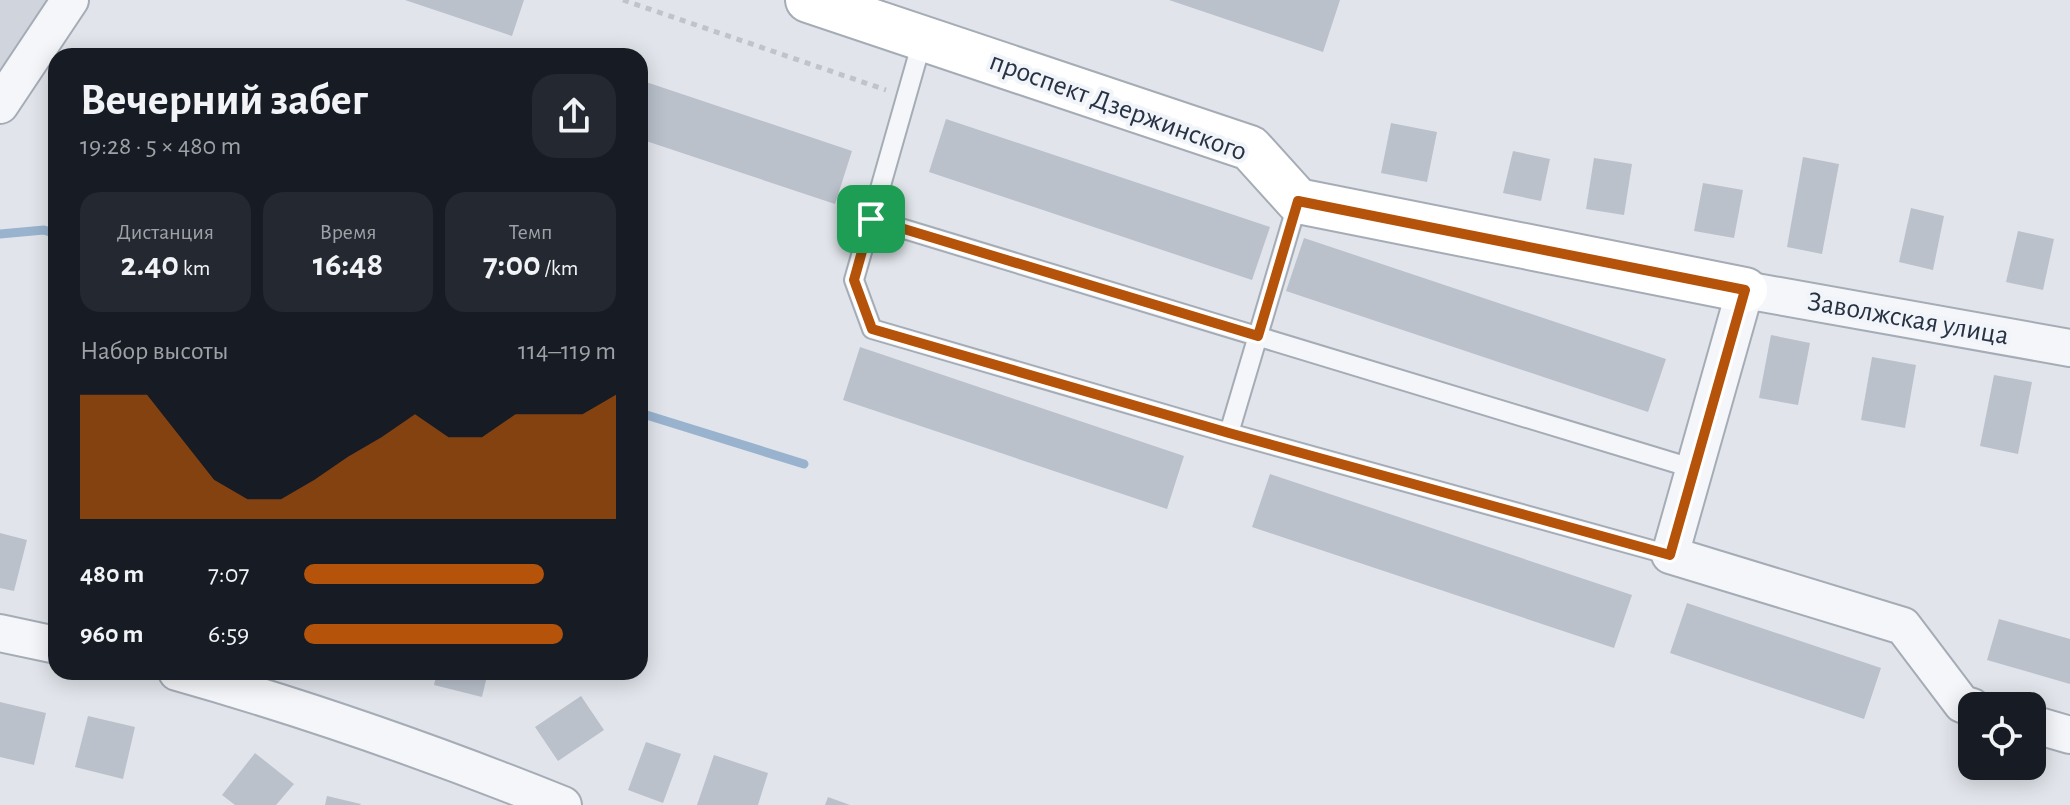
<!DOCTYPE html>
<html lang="ru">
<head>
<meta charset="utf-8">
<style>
	:root { --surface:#171b24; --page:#242831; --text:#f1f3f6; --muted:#9ea1a6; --accent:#b45309 }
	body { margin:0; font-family:"Alegreya Sans",sans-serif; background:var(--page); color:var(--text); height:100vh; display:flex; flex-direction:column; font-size:30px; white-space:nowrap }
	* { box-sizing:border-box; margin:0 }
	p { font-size:26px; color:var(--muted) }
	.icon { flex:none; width:44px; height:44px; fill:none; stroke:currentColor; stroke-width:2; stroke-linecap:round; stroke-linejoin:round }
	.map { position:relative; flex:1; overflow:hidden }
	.drawer { position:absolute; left:48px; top:48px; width:600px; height:632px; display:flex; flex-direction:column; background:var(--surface); border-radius:24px; box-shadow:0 4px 20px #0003 }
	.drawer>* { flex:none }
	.tools { position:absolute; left:1958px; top:692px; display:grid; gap:16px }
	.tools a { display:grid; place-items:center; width:88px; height:88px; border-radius:16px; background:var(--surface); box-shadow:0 4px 20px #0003; font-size:40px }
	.pin { position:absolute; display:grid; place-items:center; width:68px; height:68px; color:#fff; margin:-34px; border-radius:16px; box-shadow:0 4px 12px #0006 }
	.round { display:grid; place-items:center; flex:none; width:84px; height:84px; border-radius:24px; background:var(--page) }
	.summary { display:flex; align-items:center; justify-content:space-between; height:136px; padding:0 32px }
	h1 { font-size:44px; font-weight:600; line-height:60px }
	.figures { display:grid; grid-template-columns:repeat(3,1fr); gap:12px; height:136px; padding:8px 32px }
	.figures div { display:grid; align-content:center; border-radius:20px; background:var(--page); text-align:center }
	.figures b { font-size:34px; font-weight:600 }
	.figures small { font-size:22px; font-weight:400 }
	.figures p { font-size:22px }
	.chart { height:224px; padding:16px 32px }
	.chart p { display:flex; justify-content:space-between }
	.chart svg { width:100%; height:144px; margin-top:8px; fill:var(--accent); opacity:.7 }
	ul { padding:0 32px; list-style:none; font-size:26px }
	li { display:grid; grid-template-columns:128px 96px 1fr; align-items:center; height:60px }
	li i { height:20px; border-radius:10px; background:var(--accent) }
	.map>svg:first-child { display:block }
	.built { fill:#cfd4dd }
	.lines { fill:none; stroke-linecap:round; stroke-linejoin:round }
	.stream { stroke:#99b3ce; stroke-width:9 }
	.building { fill:#bac1cb }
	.lane-casing { stroke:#a5acb6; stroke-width:22 }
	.street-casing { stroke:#a5acb6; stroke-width:40 }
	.secondary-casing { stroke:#a5acb6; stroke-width:48 }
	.path { stroke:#bfc3ca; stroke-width:5; stroke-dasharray:6 6; stroke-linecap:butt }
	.lane { stroke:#f4f6f9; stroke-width:18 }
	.street { stroke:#f4f6f9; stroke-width:36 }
	.secondary { stroke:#fff; stroke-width:44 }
	.route-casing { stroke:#fff; stroke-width:16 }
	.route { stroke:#b45309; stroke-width:10 }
	.labels { text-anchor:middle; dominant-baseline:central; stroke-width:8; stroke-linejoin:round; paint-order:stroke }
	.street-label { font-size:28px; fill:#273244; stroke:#f1f4f8 }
</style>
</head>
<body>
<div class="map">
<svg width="2070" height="805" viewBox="0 0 2070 805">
	<rect width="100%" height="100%" fill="#e1e5eb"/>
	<path class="built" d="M0 0H49L0 71Z"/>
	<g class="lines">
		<path class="stream" d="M0 234 44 230 56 234
			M640 413 804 464"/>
	</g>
	<path class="building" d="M405 0H524L512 36Z
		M1169 0H1340L1323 52Z
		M640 80 852 151 835 204 640 139Z
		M946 119 1270 227 1252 280 929 172Z
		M1391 123 1437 132 1427 182 1381 173Z
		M1513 151 1550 159 1541 201 1503 193Z
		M1803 157 1839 164 1822 254 1787 247Z
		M1594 158 1632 164 1624 215 1586 209Z
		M1703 183 1743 190 1734 238 1694 231Z
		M1911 208 1944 216 1933 270 1899 262Z
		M2018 231 2054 239 2043 290 2006 282Z
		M1304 238 1666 359 1648 412 1286 291Z
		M1771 335 1810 343 1798 405 1759 398Z
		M860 347 1184 456 1167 509 843 400Z
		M1872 357 1916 365 1905 428 1861 420Z
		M1994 375 2032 382 2018 454 1980 446Z
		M1270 474 1632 595 1614 648 1252 527Z
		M0 533 27 540 14 591 0 588Z
		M1687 603 1881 668 1864 719 1670 653Z
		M1999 619 2070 639V684L1987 660Z
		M437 672H488L482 697 434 685Z
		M581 696 604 730 558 761 535 727Z
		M0 702 46 713 34 765 0 757Z
		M88 716 135 727 123 779 75 767Z
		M646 742 681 754 663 803 628 790Z
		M255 753 294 784 276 805H235L222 795Z
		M714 755 768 773 758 805H697Z
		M327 796 361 804 360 805H325Z
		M828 797 850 805H825Z"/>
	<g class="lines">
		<g class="lane-casing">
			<path id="lane" d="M923 38 854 280 872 329 1229 433 1670 555
				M871 219 1695 469
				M1229 433 1298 201"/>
		</g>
		<g class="street-casing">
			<path id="street" d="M0 105 70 0
				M0 633 56 645
				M177 672C308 709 436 754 563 805
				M1972 707 1962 704 1903 626 1670 555 1745 290 2070 348
				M2032 724 2070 735"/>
		</g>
		<g class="secondary-casing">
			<path id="secondary" d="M808 0 1250 148 1298 201 1745 290"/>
		</g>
		<path class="path" d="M623 0 886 90"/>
		<use href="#lane" class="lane"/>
		<use href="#street" class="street"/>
		<use href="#secondary" class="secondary"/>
	</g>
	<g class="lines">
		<g class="route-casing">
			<path id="route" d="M1298 201 1745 290 1670 555 1229 433 872 329 854 280 871 219 1258 336Z"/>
		</g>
		<use href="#route" class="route"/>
	</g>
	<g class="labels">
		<g class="street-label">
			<text transform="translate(1118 107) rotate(20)">проспект Дзержинского</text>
			<text transform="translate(1908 319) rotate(10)">Заволжская улица</text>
		</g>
	</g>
</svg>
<div class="tools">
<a><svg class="icon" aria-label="locate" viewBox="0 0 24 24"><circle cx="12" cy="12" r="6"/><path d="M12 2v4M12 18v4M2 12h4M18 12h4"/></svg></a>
</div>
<div class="pin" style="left:871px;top:219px;background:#1e9e55"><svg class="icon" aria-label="arrive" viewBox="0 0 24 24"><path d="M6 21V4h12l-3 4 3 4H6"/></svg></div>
<section class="drawer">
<div class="summary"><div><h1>Вечерний забег</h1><p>19:28 · 5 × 480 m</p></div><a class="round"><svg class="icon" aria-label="share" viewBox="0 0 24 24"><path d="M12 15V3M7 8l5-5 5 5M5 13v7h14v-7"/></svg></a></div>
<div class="figures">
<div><p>Дистанция</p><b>2.40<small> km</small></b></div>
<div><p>Время</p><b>16:48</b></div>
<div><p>Темп</p><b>7:00<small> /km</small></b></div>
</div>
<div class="chart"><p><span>Набор высоты</span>114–119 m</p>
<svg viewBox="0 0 160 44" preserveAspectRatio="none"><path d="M0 44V6L10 6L20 6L30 19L40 32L50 38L60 38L70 32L80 25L90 19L100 12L110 19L120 19L130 12L140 12L150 12L160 6V44z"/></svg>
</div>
<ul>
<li><b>480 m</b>7:07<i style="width:77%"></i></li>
<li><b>960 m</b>6:59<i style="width:83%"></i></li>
</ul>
</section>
</div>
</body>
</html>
